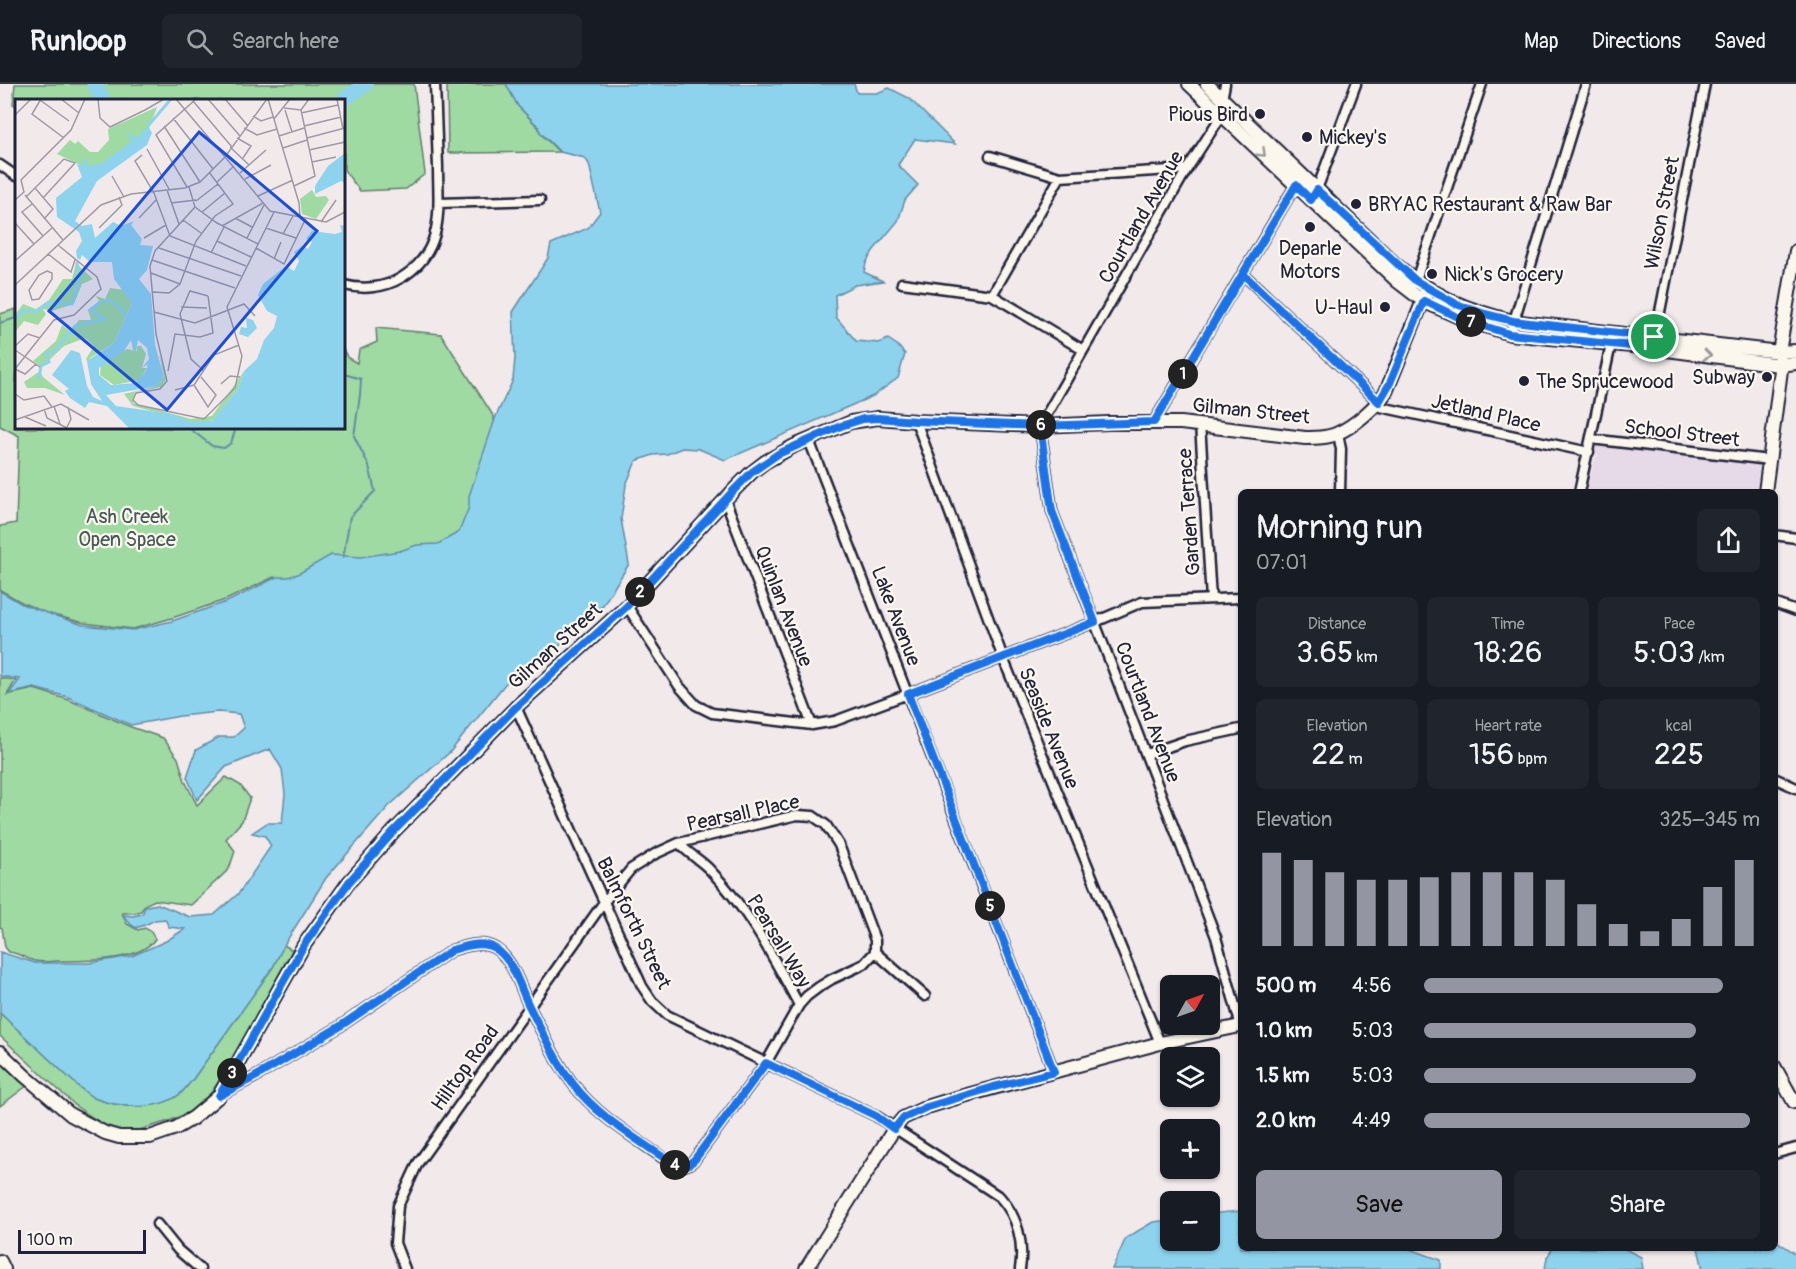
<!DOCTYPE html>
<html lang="en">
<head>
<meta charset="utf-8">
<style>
	:root { --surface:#171b24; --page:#20242c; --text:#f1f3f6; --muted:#9ea1a6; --line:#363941; --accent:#9495a2 }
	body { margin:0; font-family:Pangolin,sans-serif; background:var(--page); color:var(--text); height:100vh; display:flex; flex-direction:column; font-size:22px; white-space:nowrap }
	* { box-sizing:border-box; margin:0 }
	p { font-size:20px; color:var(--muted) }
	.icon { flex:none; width:33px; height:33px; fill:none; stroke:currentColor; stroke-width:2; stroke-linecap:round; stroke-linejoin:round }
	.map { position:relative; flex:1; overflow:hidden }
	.panel { position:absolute; left:1238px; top:405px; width:540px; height:762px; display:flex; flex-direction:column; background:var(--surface); border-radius:9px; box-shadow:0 2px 4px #0004 }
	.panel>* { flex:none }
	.needle { width:39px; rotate:50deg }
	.tools { position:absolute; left:1160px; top:891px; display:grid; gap:12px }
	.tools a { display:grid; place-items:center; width:60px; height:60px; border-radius:9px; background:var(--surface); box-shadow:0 2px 4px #0004; font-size:30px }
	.scale { position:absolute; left:18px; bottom:15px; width:128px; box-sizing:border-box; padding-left:6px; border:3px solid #22223b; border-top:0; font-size:16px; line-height:21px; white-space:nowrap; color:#22223b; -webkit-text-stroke:4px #fbf7ec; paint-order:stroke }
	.pin { position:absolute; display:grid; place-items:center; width:51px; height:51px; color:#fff; margin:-26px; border:3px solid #fff; border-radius:50%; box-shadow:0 2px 6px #0007 }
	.km { position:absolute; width:30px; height:30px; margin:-15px; border-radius:50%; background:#222; color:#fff; font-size:16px; line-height:30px; text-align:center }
	.round { display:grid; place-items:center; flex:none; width:63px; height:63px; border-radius:9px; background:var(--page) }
	.summary { display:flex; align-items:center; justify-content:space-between; height:102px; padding:0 18px }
	h1 { font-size:33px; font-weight:600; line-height:45px }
	.figures { display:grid; grid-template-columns:repeat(3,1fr); gap:9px; height:102px; padding:6px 18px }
	.figures div { display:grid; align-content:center; border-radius:9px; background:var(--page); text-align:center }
	.figures b { font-size:30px; font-weight:600 }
	.figures small { font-size:16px; font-weight:400 }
	.figures p { font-size:16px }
	.chart { height:168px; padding:12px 18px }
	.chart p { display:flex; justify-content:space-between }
	.chart svg { width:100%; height:108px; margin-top:6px; stroke:var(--accent); stroke-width:6 }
	.cta { display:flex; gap:12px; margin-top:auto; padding:12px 18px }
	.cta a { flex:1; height:69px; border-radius:9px; background:var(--accent); color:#111; font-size:24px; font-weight:600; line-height:69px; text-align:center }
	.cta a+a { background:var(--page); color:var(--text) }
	ul { padding:0 18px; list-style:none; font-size:20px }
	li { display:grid; grid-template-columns:96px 72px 1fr; align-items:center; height:45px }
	li i { height:15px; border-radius:8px; background:var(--accent) }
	header { display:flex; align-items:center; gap:36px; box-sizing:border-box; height:84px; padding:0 30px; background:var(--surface); border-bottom:2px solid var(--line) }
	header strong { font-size:28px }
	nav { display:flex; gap:33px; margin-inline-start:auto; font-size:21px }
	.search { width:420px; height:54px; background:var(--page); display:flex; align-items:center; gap:15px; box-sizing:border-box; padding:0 21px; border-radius:9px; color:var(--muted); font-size:22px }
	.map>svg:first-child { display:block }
	.built { fill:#e6d9e8 }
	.green { fill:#9edaa1; stroke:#607e6e; stroke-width:1.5 }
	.water { fill:#8dd3ee; stroke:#628ca6; stroke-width:1.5 }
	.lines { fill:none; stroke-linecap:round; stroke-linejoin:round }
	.stream { stroke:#628ca6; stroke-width:2 }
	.river { stroke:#8dd3ee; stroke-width:15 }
	.street-casing { stroke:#22223b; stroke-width:13 }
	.secondary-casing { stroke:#22223b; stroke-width:16 }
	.street { stroke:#fbf7ec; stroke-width:8 }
	.secondary { stroke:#fbf7ec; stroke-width:12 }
	.oneway { stroke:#99979c }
	.route-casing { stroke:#fff; stroke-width:12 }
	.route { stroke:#1a73e8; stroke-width:8 }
	.poi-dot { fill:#22223b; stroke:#fbf7ec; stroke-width:2 }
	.labels { text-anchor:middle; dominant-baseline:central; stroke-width:4.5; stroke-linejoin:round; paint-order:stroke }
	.poi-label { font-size:20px; fill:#22223b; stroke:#fbf7ec; text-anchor:start }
	.street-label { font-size:20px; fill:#22223b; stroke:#fbf7ec }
	.park-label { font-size:20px; fill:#47595a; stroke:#fbf7ec }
	.inset-river { fill:none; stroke:#8dd3ee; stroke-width:3 }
	.inset-road { fill:none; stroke:#9e99a4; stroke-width:1.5 }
	.view { fill:#1d4ed8; fill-opacity:0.15; stroke:#1d4ed8; stroke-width:3 }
	.inset-edge { fill:none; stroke:#22223b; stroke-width:3 }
</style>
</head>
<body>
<header>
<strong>Runloop</strong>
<div class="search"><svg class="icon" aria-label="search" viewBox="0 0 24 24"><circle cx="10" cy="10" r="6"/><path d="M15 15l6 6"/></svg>Search here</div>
<nav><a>Map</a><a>Directions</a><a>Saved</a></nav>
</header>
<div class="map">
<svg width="1796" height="1185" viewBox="0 0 1796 1185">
	<rect width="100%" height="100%" fill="#f1e9ea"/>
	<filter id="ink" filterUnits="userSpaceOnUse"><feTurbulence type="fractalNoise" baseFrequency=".0167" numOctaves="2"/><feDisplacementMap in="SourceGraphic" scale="12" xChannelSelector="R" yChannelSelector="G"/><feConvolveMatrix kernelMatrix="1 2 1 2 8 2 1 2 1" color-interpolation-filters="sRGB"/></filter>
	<g filter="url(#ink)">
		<path class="built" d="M1594 361 1759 378 1762 382 1758 408 1583 407 1584 403 1589 398 1595 375 1597 373V368L1594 364Z"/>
		<path class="green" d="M15 0H414L425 90 406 105 360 107 344 86V16H16V22L13 20Z
			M447 0H506L518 22 539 44 540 49 559 68 448 69Z
			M16 225V344H344V267L348 274 357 279 359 266 377 258 376 244 441 250 494 333V336L501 344 460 454 442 464 278 498 274 493 228 515 172 534 133 545 84 539 46 529 23 519 0 506V442L16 439 19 352 0 342V230Z
			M0 594 16 596 7 611 34 605 69 616 131 643 163 654 178 674 185 697 197 721 226 693 240 701 250 714 242 737 226 755 235 767 229 785 191 821 155 816 146 820 141 827 134 829H122L127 840 138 846 145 844 151 848 155 855C139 878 84 877 59 877 51 877 42 879 35 877 26 875 19 869 9 868L5 863 2 844 0 843Z
			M284 861 292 866 233 975 211 1009 190 1028 169 1037 136 1047 119 1046 104 1041 77 1023 0 952V929L79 1003C84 1007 89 1011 94 1014 120 1024 158 1028 181 1009 185 1005 189 1000 193 995L273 883Z
			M0 976 28 1001 0 1022Z"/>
		<path class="water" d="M506 0H854L857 9H877L889 4 909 14 955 60 915 55 898 81 918 101 905 116 898 137 873 167 866 179 864 188 883 197 855 201 835 211 836 233 856 257 879 259 888 255 897 261 905 270 898 294 873 312 725 376 699 365 682 364 667 370 653 371 636 377 626 401 621 435 629 480 603 521 569 555 505 600 450 668 389 722 326 794 284 861 273 883 193 995C189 1000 185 1005 181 1009 158 1028 120 1024 94 1014 89 1011 84 1007 79 1003L0 929V868L35 879H89L132 872 166 857 185 845 169 843 165 835C161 836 154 835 151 838 135 846 134 846 123 831L133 832 142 830 146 822 158 820 190 833 214 831 239 809 271 762 265 752 252 749 267 739H282L285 710 282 685 270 665 226 683 197 716 187 693 196 666 219 653H234L244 644 239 630 218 628 180 632 131 641 68 613 34 604 9 610 20 595 0 592V507L22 520 47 529 83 541 133 546 172 537 229 517 277 493H288L298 490 331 471 361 473 400 467 417 461 438 460 459 448 469 423V412L496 332 513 296 515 274 513 228 548 174 551 160 588 144 600 128 589 80 585 74 560 68 540 48 539 43 518 22Z
			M1240 1127V1164H1407L1441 1176V1185H1112L1126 1154 1153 1138 1170 1136V1156H1209V1130Z
			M1775 1156 1796 1170V1185H1703L1698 1164H1774Z
			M1553 1164H1623L1641 1173 1643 1185H1545L1547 1173Z"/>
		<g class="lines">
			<path class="stream" d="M0 239 16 234
				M189 344 212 362 224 364 231 359 236 344
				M343 474 350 433 375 407 369 382 354 352 360 311 361 295 344 290"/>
			<path class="river" d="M94 0 103 16
				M343 16 366 0"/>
			<g class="street-casing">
				<path id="street" d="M1225 0 1218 37 1187 85 1040 342 1052 427 1216 853 1240 939
					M990 72 1060 93 1187 85
					M0 81 16 92
					M1316 108 1356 0
					M439 119 540 116
					M1243 190 1379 318
					M902 199 992 211 1083 266
					M1415 199 1482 0
					M344 201C363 206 384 204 401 194 416 185 427 173 433 156 441 133 438 107 438 83 437 55 436 28 435 0
					M992 211 1060 93
					M1510 250 1586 0
					M1654 258 1705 0
					M1376 322 1589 368
					M916 337 1003 574 1160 959
					M1154 338 1297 99
					M1200 340 1211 515
					M1338 350 1341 365 1340 408
					M1591 355 1769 376
					M809 356 1054 988
					M1579 408 1612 256
					M725 415 812 641
					M1774 451 1796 454
					M1774 519 1796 527
					M627 522 679 602 696 621 712 629 812 641 835 637 908 610 1095 538 1142 518 1240 514
					M516 623 642 902 652 917 667 931 876 1032 1000 1113C1018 1133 1024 1159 1020 1185
					M1147 670 1185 657 1240 645
					M1774 694 1796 704
					M679 759C688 770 701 776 710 786 749 826 773 873 799 921
					M875 868 925 912
					M220 1011 255 993 339 943 452 866C466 862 482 856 496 865 515 878 520 905 530 924 543 950 556 977 573 1000 598 1033 637 1055 670 1079 679 1083 688 1083 695 1075L766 979 799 921 807 912 819 903 832 895 864 880 875 868V856L839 761 826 741 813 732 797 731 679 759 655 770 631 785 604 818 418 1079 398 1122 395 1159 405 1185
					M1774 1070 1796 1064
					M157 1140 178 1166 200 1185"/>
			</g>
			<g class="secondary-casing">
				<path id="secondary" d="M1189 0 1397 197 1423 217 1463 235 1510 250 1652 264 1780 281 1796 279
					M1207 0 1396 181C1433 212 1466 226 1513 237L1779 268 1796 267
					M1765 408 1781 286 1779 268 1796 167
					M0 968 25 992 71 1031 105 1049 119 1053H150L176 1044 193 1034 219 1012 304 861 349 798 394 747 516 623 627 522 735 405 752 388 765 378 794 362 851 338 878 334 916 337 1040 342 1109 339H1181L1305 354C1315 354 1329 354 1338 349 1354 342 1376 323 1386 308L1423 217 1427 204
					M1774 982 1794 1018 1796 1016
					M0 1177 4 1185
					M806 1185 894 1045 903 1034 927 1023 956 1014 1160 959 1240 942"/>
			</g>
			<use href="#street" class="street"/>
			<use href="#secondary" class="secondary"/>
		</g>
		<defs><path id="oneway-chevron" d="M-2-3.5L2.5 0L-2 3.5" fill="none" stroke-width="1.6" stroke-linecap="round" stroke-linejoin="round" transform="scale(1.5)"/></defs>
		<g class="oneway">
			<use href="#oneway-chevron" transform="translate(1262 69) rotate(44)"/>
			<use href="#oneway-chevron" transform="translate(1707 271) rotate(7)"/>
		</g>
	</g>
	<g class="lines" filter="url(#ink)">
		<g class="route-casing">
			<path id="route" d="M1654 253 1513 237 1485 230 1456 220 1416 197 1317 106 1311 116 1296 101 1154 338 1040 342 916 337 878 334 863 335 841 342 778 370 752 388 735 405 627 522 516 623 394 747 349 798 304 861 219 1012 255 993 339 943 452 866C466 862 482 856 496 865 515 878 520 905 530 924 543 950 556 977 573 1000 598 1033 637 1055 670 1078 679 1083 688 1083 695 1075L766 979 876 1032 894 1045 903 1034 927 1023 994 1003 1054 988 908 610 1095 538 1052 427 1040 342 1154 338 1243 190 1379 318 1390 299 1424 217 1462 235 1509 250 1652 264 1654 253"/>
		</g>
		<use href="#route" class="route"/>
	</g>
	<g class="poi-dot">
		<circle cx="1260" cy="30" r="6"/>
		<circle cx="1307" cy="53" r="6"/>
		<circle cx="1356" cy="120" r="6"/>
		<circle cx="1310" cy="143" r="6"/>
		<circle cx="1432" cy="190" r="6"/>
		<circle cx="1385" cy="223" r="6"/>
		<circle cx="1767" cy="293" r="6"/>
		<circle cx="1524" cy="297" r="6"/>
	</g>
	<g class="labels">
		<g class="poi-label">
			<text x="1248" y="30" text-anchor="end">Pious Bird</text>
			<text x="1319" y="53">Mickey's</text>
			<text x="1368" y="120">BRYAC Restaurant &amp; Raw Bar</text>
			<text x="1310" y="164" text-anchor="middle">Deparle<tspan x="1310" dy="23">Motors</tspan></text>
			<text x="1444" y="190">Nick's Grocery</text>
			<text x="1373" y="223" text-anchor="end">U-Haul</text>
			<text x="1755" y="293" text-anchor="end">Subway</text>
			<text x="1536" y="297">The Sprucewood</text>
		</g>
		<g class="street-label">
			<text transform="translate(1662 129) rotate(-79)">Wilson Street</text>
			<text transform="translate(1141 133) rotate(-60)">Courtland Avenue</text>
			<text transform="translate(1251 327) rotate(6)">Gilman Street</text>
			<text transform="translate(1486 329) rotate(13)">Jetland Place</text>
			<text transform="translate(1682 349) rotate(7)">School Street</text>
			<text transform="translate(1189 428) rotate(-94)">Garden Terrace</text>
			<text transform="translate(784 522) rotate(69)">Quinlan Avenue</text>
			<text transform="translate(896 532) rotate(69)">Lake Avenue</text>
			<text transform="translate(555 562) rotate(-42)">Gilman Street</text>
			<text transform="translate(1148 628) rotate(69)">Courtland Avenue</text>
			<text transform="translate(1049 644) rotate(68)">Seaside Avenue</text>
			<text transform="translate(743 729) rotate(-12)">Pearsall Place</text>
			<text transform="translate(634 839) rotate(64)">Balmforth Street</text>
			<text transform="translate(779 857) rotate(59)">Pearsall Way</text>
			<text transform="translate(465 984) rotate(-54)">Hilltop Road</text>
		</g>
		<g class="park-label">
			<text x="127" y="432">Ash Creek<tspan x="127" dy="23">Open Space</tspan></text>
		</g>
	</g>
	<g transform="translate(15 15)">
		<rect width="330" height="330" fill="#f1e9ea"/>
		<path d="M142 8 133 32 88 67 74 70 42 55 55 41 60 45 63 42 75 53H83L94 41 93 30ZM297 91 301 98 311 97 314 101 301 120 287 115 285 100ZM61 164 78 180 67 185 59 205 37 212 28 210 31 215 23 226 9 222 0 233V216L8 205 21 210 34 201 48 180H57ZM95 189 110 191 117 204 99 244 75 259 74 266 71 260 79 247 70 239 49 247 27 268 18 262 41 242 47 226 55 232 64 221H76L73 211 84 202 81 197 90 200ZM122 247H126L131 255 127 269H132L124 281 99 286 85 276 86 267 94 260 112 250 122 252ZM144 255 152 279 146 288 120 293 118 304 176 320 197 317 230 271 223 290 199 320 192 324 177 323 118 307 109 295 142 287 149 278ZM25 272 28 278 50 296 30 289H12L9 283Z" fill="#9edaa1"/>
		<path d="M133 27 137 34 132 46 82 82 60 122 67 127 77 125 80 139 98 123 106 127 119 122 116 126 127 140 125 146 138 147 132 171 124 180 136 195 140 246 149 278 142 287 91 296 101 307 156 315 177 323 197 322 223 290 230 271 242 260 249 241 259 229 262 217 252 212 243 196 248 185 271 167 279 172 284 162 279 153 287 147 293 150 297 143 291 140 297 132 320 135 327 133 325 126 330 127V330H115L92 307 74 303 70 309 55 299 50 292 54 290 37 276 56 251 65 254 72 287 78 298 87 302 76 285 72 262 99 244 117 204 99 180 97 163H75L67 156 65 161 62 159 61 152 67 142 64 133 42 118 41 99 67 78 62 65 72 67 66 62 70 60 75 67 86 65 116 43 112 32 121 40ZM116 241 118 251 121 252 123 241 132 249 134 260 127 269 133 265 131 272 120 284 96 286 84 276V269L109 252ZM330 54V84L326 82 300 95V87L313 67ZM231 219 238 221 242 229 233 238 224 235 226 228 232 229Z" fill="#8dd3ee" fill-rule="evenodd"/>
		<path class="inset-river" d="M133 27 156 0M88 202 93 201 106 209 111 218M0 221 7 212H22L33 204 57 205 64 183 62 163M24 279 26 267 34 263 31 254 39 253 60 227 89 220 75 211 86 203"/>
		<path class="inset-road" d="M26 0 17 15 49 39M46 0 64 14M83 0 85 19 95 28 130 11M161 0 210 58M193 0 225 37M210 0 233 27M253 0 284 104 285 118M322 0 328 30M25 1 54 22M178 2 217 48M269 9 286 11 294 0M130 11 149 0M270 11 277 33M286 14 323 6M0 16 16 0M238 17 246 22 258 18M158 19 198 70M259 20 275 0M149 27 185 83M289 27 326 18M229 29 242 36 262 30M264 37 289 29M222 39 236 47 228 59M292 39 330 29M215 48 234 66M268 49 292 41M132 50 154 90M294 51 330 43M127 56 120 62 139 94 155 137 231 167M210 58 255 112 311 123 330 113M297 63 321 58M225 74 251 51M97 77 109 98M230 80 256 66M202 83 219 67M279 87 300 77 286 11M172 88 141 36 181 0M174 88 180 108 140 152 135 167 141 235 152 282 145 290 121 294 118 301 123 306 189 320 220 289 227 257 212 208 259 113M20 89 38 110 29 120M152 91 164 125M10 96 48 141M243 97 278 81M11 98 49 60 60 64 28 99M0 101 9 93 6 81 56 31 70 0M181 102 203 85M156 104 181 101M17 105 7 113 28 137M180 108 202 124 243 145M187 113 210 94M124 119 141 101M220 119 237 128M168 121 186 134M306 123 321 101M0 124 19 145M207 127 248 104M84 129 107 106 104 98M251 129 281 139M268 135 278 117M129 139 151 126M232 139 249 106M202 142 236 158M144 149 226 177M241 149 269 165 291 119M196 154 209 128M33 155 56 173 60 161M259 160 266 143M137 161 220 189M0 162 37 129M32 172 37 174V180L24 200 17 201 14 191 24 176ZM136 174 165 185M0 186 86 106 116 95 170 89 185 83 210 58 252 0M138 193 154 194 165 185 181 142 200 117 218 105 194 73M166 208 192 209M139 213 180 224 229 205 240 217M0 247 13 235 25 239M0 251 25 268M0 270 39 221 59 216 86 190 82 178 43 146M0 270 10 275 21 265M153 272 160 235 185 238 198 234 193 197M189 272 176 260 165 215 175 192 193 197M206 285 215 277 225 278M179 286 193 308 201 296 186 278M160 291 179 286 199 256 224 246M0 295 9 301 29 297 37 308M39 307 45 325M29 310 32 319 52 329M10 318 31 327M0 321 46 305 74 321M52 328 56 320 53 308"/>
		<path class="view" d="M184 33 302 132 152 311 34 212Z"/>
		<rect width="330" height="330" class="inset-edge"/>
	</g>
</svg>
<div class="tools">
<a><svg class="needle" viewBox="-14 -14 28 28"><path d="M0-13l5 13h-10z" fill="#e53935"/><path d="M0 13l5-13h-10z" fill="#9ea1a6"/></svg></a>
<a><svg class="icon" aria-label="layers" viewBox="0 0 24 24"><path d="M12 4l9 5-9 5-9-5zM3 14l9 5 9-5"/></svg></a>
<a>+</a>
<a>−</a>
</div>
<div class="scale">100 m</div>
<div class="pin" style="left:1654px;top:253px;background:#1e9e55"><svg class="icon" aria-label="arrive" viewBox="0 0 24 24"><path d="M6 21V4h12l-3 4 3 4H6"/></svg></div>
<b class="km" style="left:1183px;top:290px">1</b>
<b class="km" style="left:640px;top:508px">2</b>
<b class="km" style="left:232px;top:989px">3</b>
<b class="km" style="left:675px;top:1081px">4</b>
<b class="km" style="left:990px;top:822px">5</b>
<b class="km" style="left:1041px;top:341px">6</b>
<b class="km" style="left:1471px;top:238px">7</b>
<section class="panel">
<div class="summary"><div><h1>Morning run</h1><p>07:01</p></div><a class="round"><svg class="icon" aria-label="share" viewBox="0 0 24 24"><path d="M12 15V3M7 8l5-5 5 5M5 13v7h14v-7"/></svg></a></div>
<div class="figures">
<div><p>Distance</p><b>3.65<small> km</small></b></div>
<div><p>Time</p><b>18:26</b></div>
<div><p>Pace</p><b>5:03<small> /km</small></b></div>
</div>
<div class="figures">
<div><p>Elevation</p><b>22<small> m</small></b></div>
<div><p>Heart rate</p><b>156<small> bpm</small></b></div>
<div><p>kcal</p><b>225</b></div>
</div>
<div class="chart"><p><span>Elevation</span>325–345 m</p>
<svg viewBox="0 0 160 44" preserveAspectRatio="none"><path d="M5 44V6M15 44V9M25 44V14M35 44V17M45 44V17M55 44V16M65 44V14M75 44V14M85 44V14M95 44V17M105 44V27M115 44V35M125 44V38M135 44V33M145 44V20M155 44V9"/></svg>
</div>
<ul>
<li><b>500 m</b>4:56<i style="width:89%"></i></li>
<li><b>1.0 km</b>5:03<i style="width:81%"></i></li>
<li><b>1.5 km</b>5:03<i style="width:81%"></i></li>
<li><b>2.0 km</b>4:49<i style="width:97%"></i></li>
</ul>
<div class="cta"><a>Save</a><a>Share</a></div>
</section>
</div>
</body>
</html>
